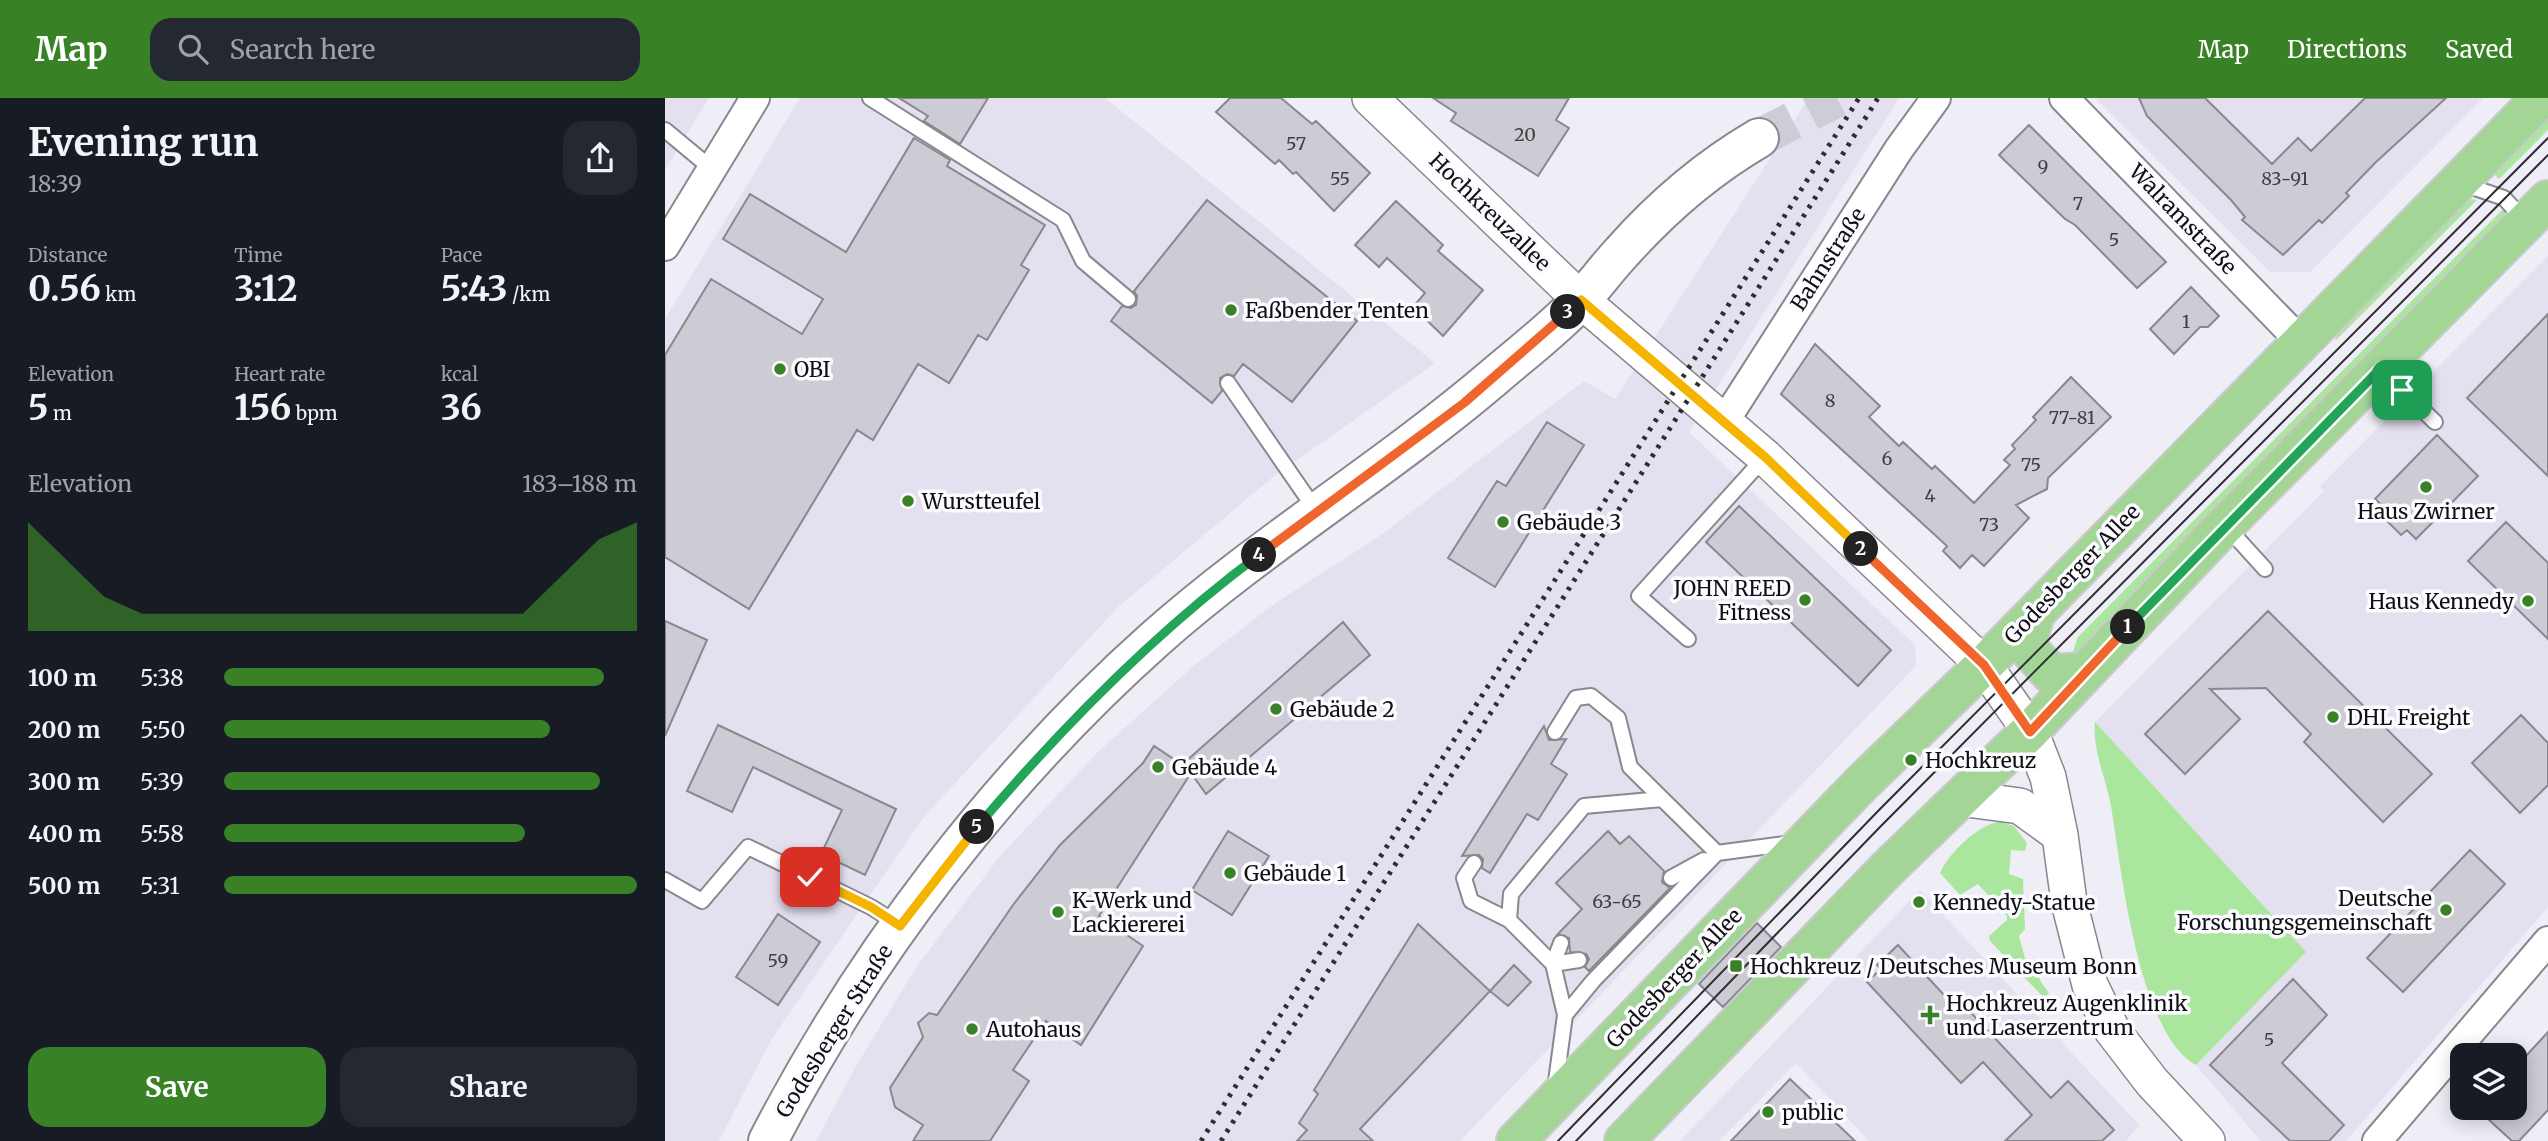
<!DOCTYPE html>
<html lang="en">
<head>
<meta charset="utf-8">
<style>
	:root { --surface:#171b24; --page:#242831; --text:#f1f3f6; --muted:#9ea1a6; --accent:#398127 }
	body { margin:0; font-family:Merriweather,serif; background:var(--page); color:var(--text); height:100vh; display:flex; flex-direction:column; font-size:26px; white-space:nowrap }
	* { box-sizing:border-box; margin:0 }
	p { font-size:23px; color:var(--muted) }
	.icon { flex:none; width:38px; height:38px; fill:none; stroke:currentColor; stroke-width:2; stroke-linecap:round; stroke-linejoin:round }
	.map { position:relative; flex:1; overflow:hidden }
	.sheet { display:flex; flex-direction:column; background:var(--surface); width:665px }
	.sheet>* { flex:none }
	.tools { position:absolute; left:1785px; top:945px; display:grid; gap:14px }
	.tools a { display:grid; place-items:center; width:77px; height:77px; border-radius:14px; background:var(--surface); box-shadow:0 4px 18px #0003; font-size:35px }
	.pin { position:absolute; display:grid; place-items:center; width:60px; height:60px; color:#fff; margin:-30px; border-radius:14px; box-shadow:0 4px 10px #0006 }
	.km { position:absolute; width:35px; height:35px; margin:-18px; border-radius:50%; background:#222; color:#fff; font-size:19px; line-height:35px; text-align:center }
	.round { display:grid; place-items:center; flex:none; width:74px; height:74px; border-radius:21px; background:var(--page) }
	.summary { display:flex; align-items:center; justify-content:space-between; height:119px; padding:0 28px }
	h1 { font-size:38px; font-weight:700; line-height:52px }
	.figures { display:grid; grid-template-columns:repeat(3,1fr); gap:10px; height:119px; padding:7px 28px }
	.figures div { display:grid; align-content:center }
	.figures b { font-size:35px; font-weight:700 }
	.figures small { font-size:19px; font-weight:400 }
	.figures p { font-size:19px }
	.chart { height:196px; padding:14px 28px }
	.chart p { display:flex; justify-content:space-between }
	.chart svg { width:100%; height:126px; margin-top:7px; fill:var(--accent); opacity:.7 }
	.button { display:flex; gap:14px; margin-top:auto; padding:14px 28px }
	.button a { flex:1; height:80px; border-radius:21px; background:var(--accent); color:#fff; font-size:28px; font-weight:700; line-height:80px; text-align:center }
	.button a+a { background:var(--page); color:var(--text) }
	ul { padding:0 28px; list-style:none; font-size:23px }
	li { display:grid; grid-template-columns:112px 84px 1fr; align-items:center; height:52px }
	li i { height:18px; border-radius:9px; background:var(--accent) }
	header { display:flex; align-items:center; gap:42px; box-sizing:border-box; height:98px; padding:0 35px; background:var(--accent); color:#fff }
	header strong { font-size:33px }
	nav { display:flex; gap:38px; margin-inline-start:auto; font-size:24px }
	.search { width:490px; height:63px; background:var(--page); display:flex; align-items:center; gap:18px; box-sizing:border-box; padding:0 24px; border-radius:21px; color:var(--muted); font-size:26px }
	main { display:flex; flex:1; min-height:0 }
	.map>svg:first-child { display:block }
	.built { fill:#e4e0f0 }
	.green { fill:#abe69e }
	.building { fill:#cdcbd3; stroke:#89878f; stroke-width:2 }
	.lines { fill:none; stroke-linecap:round; stroke-linejoin:round }
	.secondary-tunnel { stroke:#ceccd4; stroke-width:38; stroke-dasharray:38 19; stroke-linecap:butt }
	.service-casing { stroke:#89878f; stroke-width:18 }
	.minor-casing { stroke:#89878f; stroke-width:32 }
	.tertiary-casing { stroke:#89878f; stroke-width:38 }
	.secondary-casing { stroke:#89878f; stroke-width:42 }
	.primary-casing { stroke:#cacacb; stroke-width:42 }
	.service { stroke:#fff; stroke-width:14 }
	.minor { stroke:#fff; stroke-width:28 }
	.tertiary { stroke:#fff; stroke-width:35 }
	.secondary { stroke:#fff; stroke-width:38 }
	.primary { stroke:#a3d597; stroke-width:38 }
	.tram { stroke:#2e2d30; stroke-width:2 }
	.rail { stroke:#2e2d30; stroke-width:5; stroke-dasharray:3.5 7; stroke-linecap:butt }
	.split-1-casing { stroke:#fff; stroke-width:14 }
	.split-2-casing { stroke:#fff; stroke-width:14 }
	.split-3-casing { stroke:#fff; stroke-width:14 }
	.split-4-casing { stroke:#fff; stroke-width:14 }
	.split-5-casing { stroke:#fff; stroke-width:14 }
	.split-6-casing { stroke:#fff; stroke-width:14 }
	.split-1 { stroke:#22a559; stroke-width:9 }
	.split-2 { stroke:#f0652b; stroke-width:9 }
	.split-3 { stroke:#f5b400; stroke-width:9 }
	.split-4 { stroke:#f0652b; stroke-width:9 }
	.split-5 { stroke:#22a559; stroke-width:9 }
	.split-6 { stroke:#f5b400; stroke-width:9 }
	.poi-dot { fill:#398127; stroke:#fcfbff; stroke-width:2.5 }
	.labels { text-anchor:middle; dominant-baseline:central; stroke-width:7; stroke-linejoin:round; paint-order:stroke }
	.number-label { font-size:18px; fill:#3f3e42 }
	.street-label { font-size:21px; fill:#100f12; stroke:#fcfbff }
	.poi-label { font-size:21px; fill:#100f12; stroke:#fcfbff; text-anchor:start }
</style>
</head>
<body>
<header>
<strong>Map</strong>
<div class="search"><svg class="icon" aria-label="search" viewBox="0 0 24 24"><circle cx="10" cy="10" r="6"/><path d="M15 15l6 6"/></svg>Search here</div>
<nav><a>Map</a><a>Directions</a><a>Saved</a></nav>
</header>
<main>
<section class="sheet">
<div class="summary"><div><h1>Evening run</h1><p>18:39</p></div><a class="round"><svg class="icon" aria-label="share" viewBox="0 0 24 24"><path d="M12 15V3M7 8l5-5 5 5M5 13v7h14v-7"/></svg></a></div>
<div class="figures">
<div><p>Distance</p><b>0.56<small> km</small></b></div>
<div><p>Time</p><b>3:12</b></div>
<div><p>Pace</p><b>5:43<small> /km</small></b></div>
</div>
<div class="figures">
<div><p>Elevation</p><b>5<small> m</small></b></div>
<div><p>Heart rate</p><b>156<small> bpm</small></b></div>
<div><p>kcal</p><b>36</b></div>
</div>
<div class="chart"><p><span>Elevation</span>183–188 m</p>
<svg viewBox="0 0 160 44" preserveAspectRatio="none"><path d="M0 44V6L10 19L20 32L30 38L40 38L50 38L60 38L70 38L80 38L90 38L100 38L110 38L120 38L130 38L140 25L150 12L160 6V44z"/></svg>
</div>
<ul>
<li><b>100 m</b>5:38<i style="width:92%"></i></li>
<li><b>200 m</b>5:50<i style="width:79%"></i></li>
<li><b>300 m</b>5:39<i style="width:91%"></i></li>
<li><b>400 m</b>5:58<i style="width:73%"></i></li>
<li><b>500 m</b>5:31<i style="width:100%"></i></li>
</ul>
<div class="button"><a>Save</a><a>Share</a></div>
</section>
<div class="map">
<svg width="1883" height="1043" viewBox="0 0 1883 1043">
	<rect width="100%" height="100%" fill="#efedf6"/>
	<path class="built" d="M0 0H44L0 72Z
		M135 0H440L770 265 608 379 453 509 258 720 106 942 54 1043H0V221Z
		M1144 0H1234L1024 334 1250 547 1251 567 1244 575 795 1043H151L190 970 250 871 335 758 433 654 532 565 612 504 713 439 919 283 950 301Z
		M1430 0H1818L1645 174H1605Z
		M1883 158V809L1681 1043H1596L1531 967 1641 854 1430 624 1659 393 1655 388Z
		M1255 792 1474 1027 1461 1043H1204L1131 965 1054 1043H1015Z"/>
	<path class="green" d="M1883 14V32L1834 81 1825 72Z
		M1797 100 1812 102 1670 243 1673 230Z
		M1839 110 1847 119 1419 550 1407 556 1413 539Z
		M1430 624 1641 854 1531 967C1473 936 1456 768 1446 708 1441 680 1427 652 1430 624Z
		M1336 724 1349 728 1362 745 1360 753 1346 752 1344 776 1358 781 1360 831 1354 838 1360 860 1368 863 1376 884 1384 895 1379 900 1325 843 1324 838 1342 822V818L1313 786 1295 797 1275 775C1283 756 1315 724 1336 724Z"/>
	<path class="building" d="M234 0H323L295 46 259 23 263 18Z
		M565 0H616L647 26 651 23 705 75 669 113 631 74 628 76 614 62 610 66 551 14Z
		M768 0H904L891 22 904 30 873 78 786 23 791 15Z
		M1474 0H1540L1607 66 1633 40 1646 53 1700 0H1781L1711 64 1681 95 1684 98 1657 125 1654 122 1618 157 1577 122 1580 119 1566 102 1482 18Z
		M1364 27 1501 164 1472 190 1410 127 1400 121 1334 57Z
		M249 40 285 62 282 68 380 127 356 167 364 172 322 242 313 237 284 285 253 266 208 342 192 332 84 511 0 459V257L46 181 137 236 158 201 58 141 85 96 181 154Z
		M542 102 692 223 627 304 578 266 569 278 562 276 555 280 557 293 547 305 446 223 457 208 466 210 471 207 472 198 469 193Z
		M731 103 778 147 773 153 818 192 778 238 748 209 760 195 722 160 714 169 690 147Z
		M1526 189 1554 218 1543 229H1535L1509 256 1485 231Z
		M1883 216V378L1802 300Z
		M1150 246 1215 308 1204 319 1234 348 1238 344 1267 371 1270 368 1309 405 1345 367 1339 362 1350 351 1347 347 1371 322 1368 319 1406 279 1446 319 1383 380 1382 391 1351 407 1364 420 1319 468 1307 457 1295 470 1278 453 1282 448 1116 296Z
		M882 324 919 347 830 489 783 460 832 383 841 388Z
		M1772 337 1813 378 1751 441 1742 432 1736 437 1715 416 1720 410 1710 401Z
		M1074 408 1226 552 1193 588 1041 444Z
		M1841 424 1883 465V541L1803 463Z
		M1603 513 1767 676 1718 724 1639 644 1646 636 1601 590 1545 591 1575 621 1520 676 1480 636Z
		M0 523 42 542 0 638Z
		M678 524 705 557 541 696 526 675 434 818 478 848 416 947 381 923 348 972 364 983 325 1043H248L258 1027 230 1009 225 990 258 939 253 925 264 915 272 917 348 807 395 747 478 665 489 648 522 670 519 665Z
		M1856 617 1883 645V687L1855 715 1807 665Z
		M53 627 231 711 200 777 156 756 177 712 88 669 67 714 22 693Z
		M879 628 884 642 901 641 886 666 902 676 873 722 862 716 825 775 817 770 818 761 814 757 797 758Z
		M563 733 604 758 567 817 527 792Z
		M943 733 955 746 964 738 999 773 997 784 1005 790 924 873 920 869 924 861 921 856 905 854 904 840 892 837 917 811 891 785Z
		M1805 752 1840 786 1738 894 1702 860Z
		M113 816 155 844 113 907 71 879Z
		M1092 825 1116 849 1058 909 1034 886Z
		M753 826 825 893 695 1031 708 1043H632L642 1032 634 1025 653 996 649 992Z
		M1233 847 1290 909 1296 904 1386 1000 1403 983 1449 1032 1437 1043H1340L1367 1017 1318 964 1296 985 1202 884 1216 871 1212 867Z
		M849 867 866 884 843 908 825 893Z
		M1628 881 1662 917 1617 965 1679 1027 1664 1043H1625L1545 967Z
		M1883 934V1012L1854 1043H1847L1811 1010H1850V970Z
		M1125 981 1190 1043H1066Z"/>
	<g class="lines">
		<path class="secondary-tunnel" d="M1094 40 1172 0"/>
		<g class="service-casing">
			<path id="service" d="M205 0 398 122 418 163 463 201
				M0 32 47 71
				M1798 86 1839 100 1860 123
				M1716 271 1770 324
				M563 285 652 414
				M1561 428 1600 471
				M1023 541 974 498 1100 359
				M890 634 911 600 926 598 953 620 965 669 1052 755 1127 745
				M809 765 799 780 806 803 844 822
				M1006 780 1039 762
				M0 782 37 803 83 749 206 809 233 826
				M888 866 914 862
				M888 866 896 845
				M900 917 928 883 1052 755
				M890 991 900 917 888 866 844 822 846 796 919 708 997 701"/>
		</g>
		<g class="minor-casing">
			<path id="minor" d="M1399 0 1635 243
				M0 148 90 0
				M1059 324 1234 51 1271 0
				M1712 1043 1883 843"/>
		</g>
		<g class="tertiary-casing">
			<path id="tertiary" d="M705 0 916 202 1100 359 1319 567 1365 633 1383 679 1395 737 1404 804 1425 887 1447 932 1487 984 1542 1043
				M1294 700 1355 708 1395 737"/>
		</g>
		<g class="secondary-casing">
			<path id="secondary" d="M103 1043C199 857 333 681 490 541 597 446 720 372 829 279 858 254 889 231 915 203 930 187 942 170 957 154 997 109 1041 71 1094 40"/>
		</g>
		<g class="primary-casing">
			<path id="primary" d="M1370 515 1361 548 1386 576 1421 574
				M851 1043 1196 686 1319 567 1876 0
				M959 1043 1223 770 1365 633 1560 427 1883 102"/>
		</g>
		<use href="#service" class="service"/>
		<use href="#minor" class="minor"/>
		<use href="#tertiary" class="tertiary"/>
		<use href="#secondary" class="secondary"/>
		<use href="#primary" class="primary"/>
		<path class="tram" d="M893 1043 1217 709 1883 40
			M911 1043 1215 729 1883 57"/>
		<path class="rail" d="M536 1043 1194 0
			M556 1043 1213 0"/>
	</g>
	<g class="lines">
		<g class="split-1-casing">
			<path id="split-1" d="M1463 529 1716 270 1737 292"/>
		</g>
		<g class="split-2-casing">
			<path id="split-2" d="M1196 451 1319 567 1365 634 1463 529"/>
		</g>
		<g class="split-3-casing">
			<path id="split-3" d="M903 214 916 202 1100 359 1196 451"/>
		</g>
		<g class="split-4-casing">
			<path id="split-4" d="M594 457 799 305 903 214"/>
		</g>
		<g class="split-5-casing">
			<path id="split-5" d="M312 729C397 629 489 535 594 457"/>
		</g>
		<g class="split-6-casing">
			<path id="split-6" d="M145 779 206 809 235 828 312 729"/>
		</g>
		<use href="#split-1" class="split-1"/>
		<use href="#split-2" class="split-2"/>
		<use href="#split-3" class="split-3"/>
		<use href="#split-4" class="split-4"/>
		<use href="#split-5" class="split-5"/>
		<use href="#split-6" class="split-6"/>
	</g>
	<g class="poi-dot">
		<circle cx="566" cy="212" r="7"/>
		<circle cx="115" cy="271" r="7"/>
		<circle cx="1761" cy="389" r="7"/>
		<circle cx="243" cy="403" r="7"/>
		<circle cx="838" cy="424" r="7"/>
		<circle cx="1140" cy="502" r="7"/>
		<circle cx="1863" cy="503" r="7"/>
		<circle cx="611" cy="611" r="7"/>
		<circle cx="1668" cy="619" r="7"/>
		<circle cx="1246" cy="662" r="7"/>
		<circle cx="493" cy="669" r="7"/>
		<circle cx="565" cy="775" r="7"/>
		<circle cx="1254" cy="804" r="7"/>
		<circle cx="1781" cy="812" r="7"/>
		<circle cx="393" cy="814" r="7"/>
		<rect x="1064" y="861" width="14" height="14" rx="3.5"/>
		<path d="M1261.5 906.5h7v7h7v7h-7v7h-7v-7h-7v-7h7z"/>
		<circle cx="307" cy="931" r="7"/>
		<circle cx="1103" cy="1014" r="7"/>
	</g>
	<g class="labels">
		<g class="number-label">
			<text x="860" y="36">20</text>
			<text x="631" y="45">57</text>
			<text x="1378" y="68">9</text>
			<text x="675" y="80">55</text>
			<text x="1620" y="80">83-91</text>
			<text x="1413" y="105">7</text>
			<text x="1449" y="141">5</text>
			<text x="1521" y="223">1</text>
			<text x="1165" y="302">8</text>
			<text x="1407" y="319">77-81</text>
			<text x="1222" y="360">6</text>
			<text x="1366" y="366">75</text>
			<text x="1265" y="397">4</text>
			<text x="1324" y="426">73</text>
			<text x="952" y="803">63-65</text>
			<text x="113" y="862">59</text>
			<text x="1604" y="941">5</text>
		</g>
		<g class="street-label">
			<text transform="translate(825 114) rotate(44)">Hochkreuzallee</text>
			<text transform="translate(1518 121) rotate(46)">Walramstraße</text>
			<text transform="translate(1163 161) rotate(-57)">Bahnstraße</text>
			<text transform="translate(1407 476) rotate(-46)">Godesberger Allee</text>
			<text transform="translate(1009 880) rotate(-46)">Godesberger Allee</text>
			<text transform="translate(169 933) rotate(-58)">Godesberger Straße</text>
		</g>
		<g class="poi-label">
			<text x="580" y="212">Faßbender Tenten</text>
			<text x="129" y="271">OBI</text>
			<text x="257" y="403">Wurstteufel</text>
			<text x="1761" y="413" text-anchor="middle">Haus Zwirner</text>
			<text x="852" y="424">Gebäude 3</text>
			<text x="1126" y="490" text-anchor="end">JOHN REED<tspan x="1126" dy="24">Fitness</tspan></text>
			<text x="1849" y="503" text-anchor="end">Haus Kennedy</text>
			<text x="625" y="611">Gebäude 2</text>
			<text x="1682" y="619">DHL Freight</text>
			<text x="1260" y="662">Hochkreuz</text>
			<text x="507" y="669">Gebäude 4</text>
			<text x="579" y="775">Gebäude 1</text>
			<text x="1767" y="800" text-anchor="end">Deutsche<tspan x="1767" dy="24">Forschungsgemeinschaft</tspan></text>
			<text x="407" y="802">K-Werk und<tspan x="407" dy="24">Lackiererei</tspan></text>
			<text x="1268" y="804">Kennedy-Statue</text>
			<text x="1085" y="868">Hochkreuz / Deutsches Museum Bonn</text>
			<text x="1281" y="905">Hochkreuz Augenklinik<tspan x="1281" dy="24">und Laserzentrum</tspan></text>
			<text x="321" y="931">Autohaus</text>
			<text x="1117" y="1014">public</text>
		</g>
	</g>
</svg>
<div class="tools">
<a><svg class="icon" aria-label="layers" viewBox="0 0 24 24"><path d="M12 4l9 5-9 5-9-5zM3 14l9 5 9-5"/></svg></a>
</div>
<div class="pin" style="left:1737px;top:292px;background:#1e9e55"><svg class="icon" aria-label="arrive" viewBox="0 0 24 24"><path d="M6 21V4h12l-3 4 3 4H6"/></svg></div>
<div class="pin" style="left:145px;top:779px;background:#d93025"><svg class="icon" aria-label="check" viewBox="0 0 24 24"><path d="M5 12l5 5 9-10"/></svg></div>
<b class="km" style="left:1463px;top:529px">1</b>
<b class="km" style="left:1196px;top:451px">2</b>
<b class="km" style="left:903px;top:214px">3</b>
<b class="km" style="left:594px;top:457px">4</b>
<b class="km" style="left:312px;top:729px">5</b>
</div>
</main>
</body>
</html>
